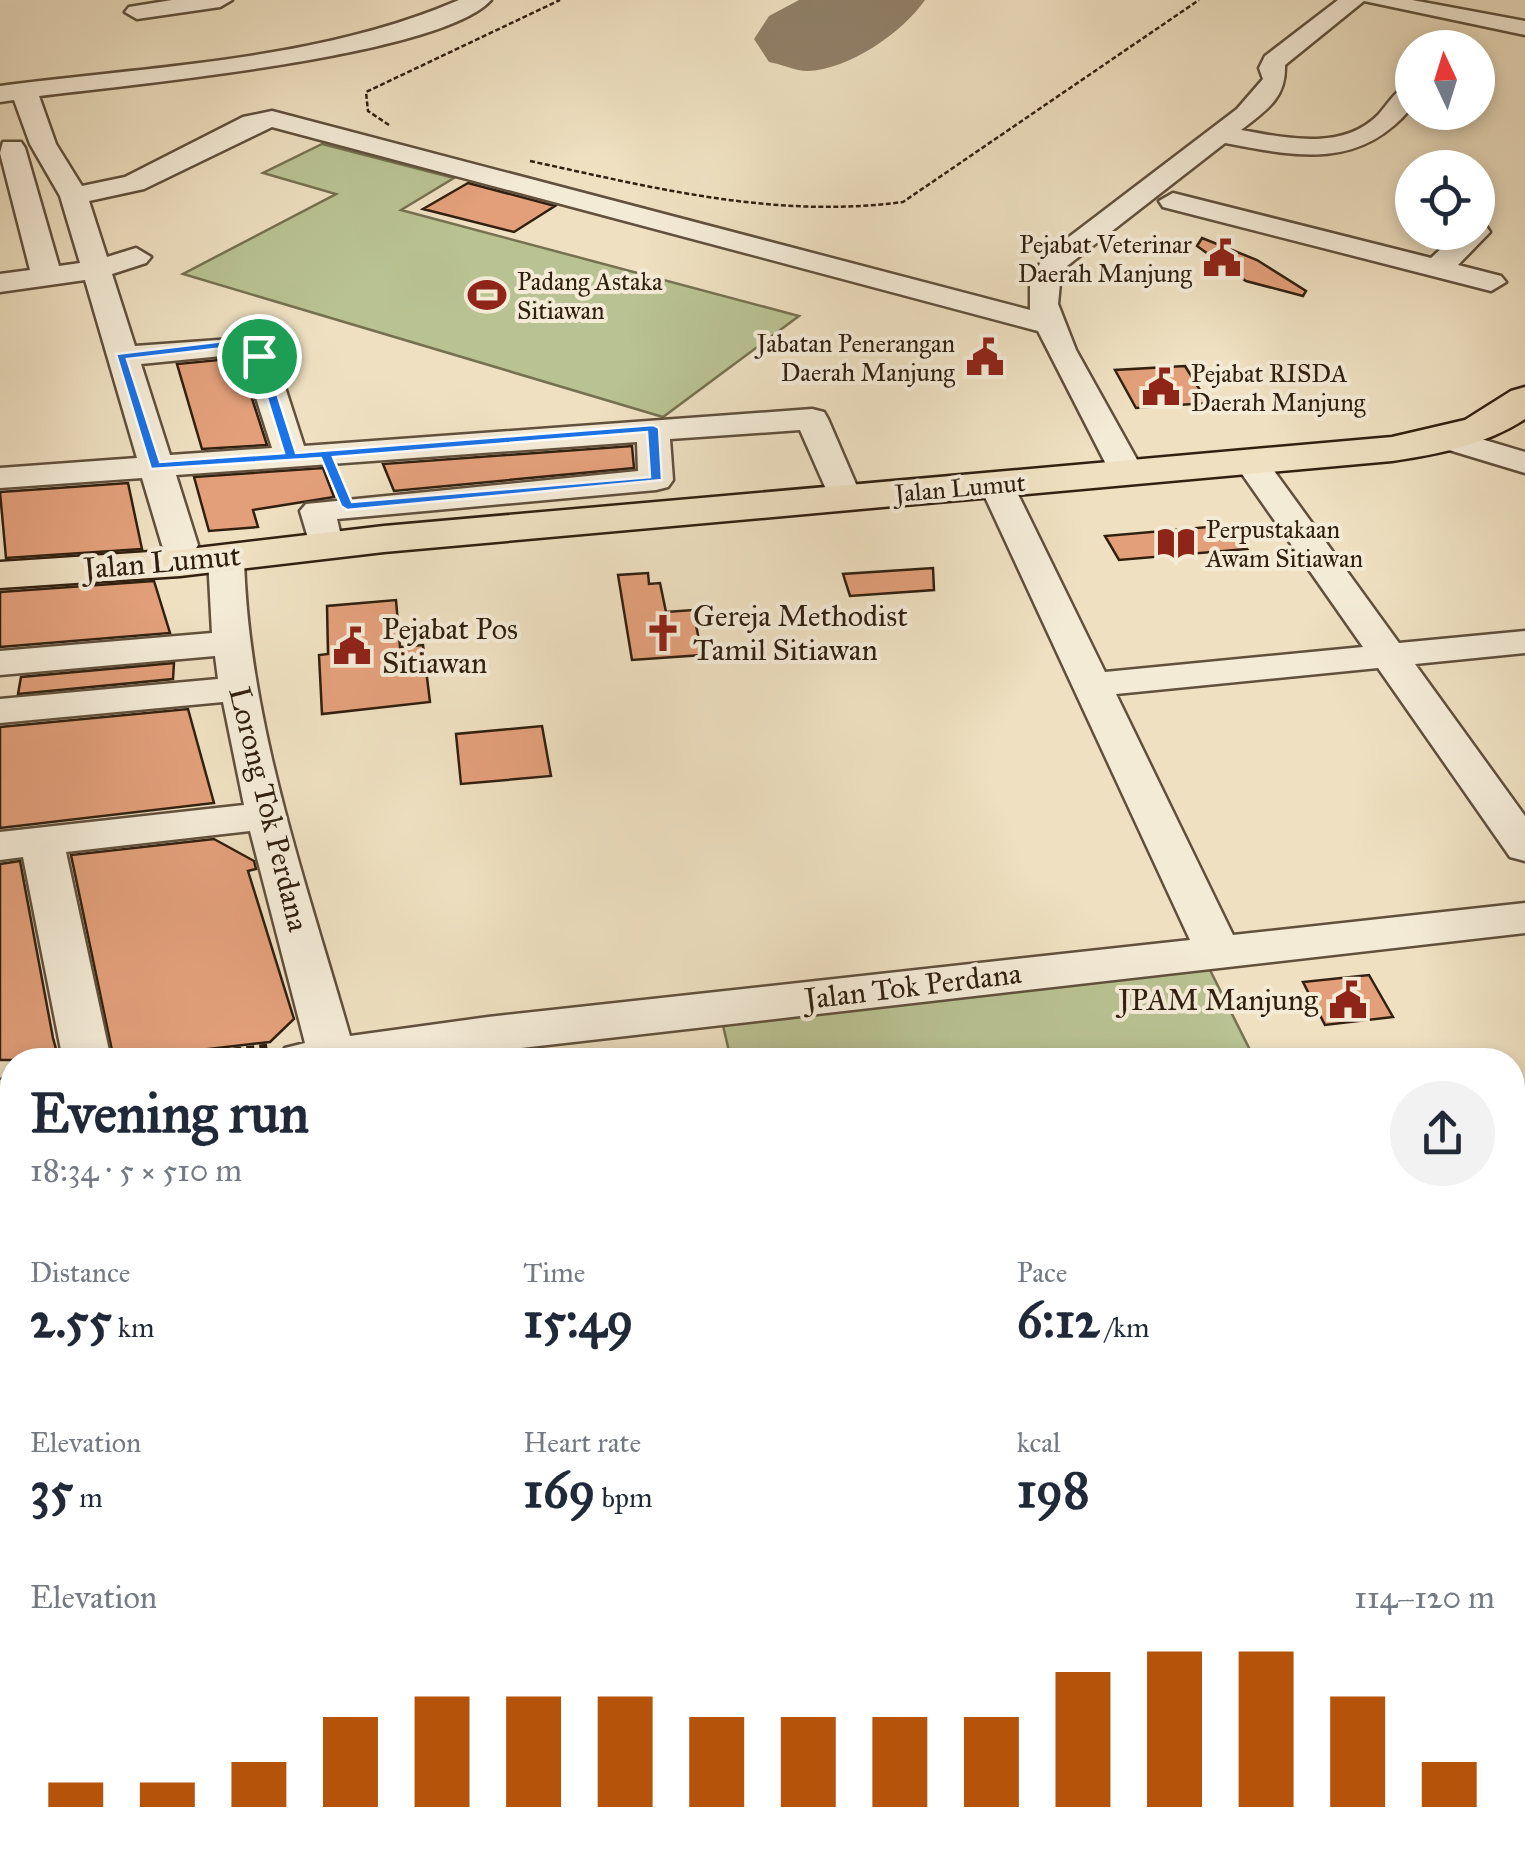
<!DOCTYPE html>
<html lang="en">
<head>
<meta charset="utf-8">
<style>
	:root { --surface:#fff; --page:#f2f2f3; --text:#1f2937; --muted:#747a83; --accent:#b45309 }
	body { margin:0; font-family:"IM FELL Great Primer",serif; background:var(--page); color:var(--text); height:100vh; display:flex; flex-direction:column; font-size:38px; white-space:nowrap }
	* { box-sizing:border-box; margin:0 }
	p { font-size:32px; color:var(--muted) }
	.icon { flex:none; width:55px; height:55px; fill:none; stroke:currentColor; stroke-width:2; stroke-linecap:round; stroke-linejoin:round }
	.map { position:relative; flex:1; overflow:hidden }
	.sheet { position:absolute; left:0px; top:1048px; width:1525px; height:812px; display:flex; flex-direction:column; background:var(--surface); border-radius:40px 40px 0 0; box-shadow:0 5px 15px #0003 }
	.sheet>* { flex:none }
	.needle { width:65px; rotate:356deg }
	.fabs { position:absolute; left:1395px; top:30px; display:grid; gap:20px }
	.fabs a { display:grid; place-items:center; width:100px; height:100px; border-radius:50%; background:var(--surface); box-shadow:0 5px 15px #0003; font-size:50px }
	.pin { position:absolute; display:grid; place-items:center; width:85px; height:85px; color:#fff; margin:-42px; border:5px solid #fff; border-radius:50%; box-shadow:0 2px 10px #0007 }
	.round { display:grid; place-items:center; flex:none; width:105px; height:105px; border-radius:52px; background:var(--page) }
	.summary { display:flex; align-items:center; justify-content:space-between; height:170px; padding:0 30px }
	h1 { font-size:55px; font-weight:700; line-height:75px }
	.stats { display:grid; grid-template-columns:repeat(3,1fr); gap:15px; height:170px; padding:10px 30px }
	.stats div { display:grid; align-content:center }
	.stats b { font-size:50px; font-weight:700 }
	.stats small { font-size:28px; font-weight:400 }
	.stats p { font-size:28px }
	.chart { height:280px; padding:20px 30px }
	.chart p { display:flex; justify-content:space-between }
	.chart svg { width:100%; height:180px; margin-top:10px; stroke:var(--accent); stroke-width:6 }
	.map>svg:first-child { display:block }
	.green { fill:#b9c292; stroke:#757150; stroke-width:2.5 }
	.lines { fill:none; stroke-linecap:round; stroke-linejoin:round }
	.runway { fill:#908068; fill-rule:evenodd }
	.building { fill:#e29f7a; stroke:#31200f; stroke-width:2.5 }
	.minor-casing { stroke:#60503c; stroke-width:5 }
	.highway-casing { stroke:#31200f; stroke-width:5 }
	.path-far1 { stroke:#31200f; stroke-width:2.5; stroke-dasharray:5 2.5; stroke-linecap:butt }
	.path { stroke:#31200f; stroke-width:5; stroke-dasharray:8 5; stroke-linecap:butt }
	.minor { fill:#f4ebd7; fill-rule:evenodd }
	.highway { fill:#eee0c1; fill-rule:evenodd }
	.route { fill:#1a73e8; stroke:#fff; stroke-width:2.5; fill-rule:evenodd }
	.labels { text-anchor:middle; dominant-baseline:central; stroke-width:8; stroke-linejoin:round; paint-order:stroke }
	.far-poi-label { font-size:25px; fill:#31200f; stroke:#f4ebd7; text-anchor:start }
	.far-street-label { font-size:25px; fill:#31200f; stroke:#f4ebd7 }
	.street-label { font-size:30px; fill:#31200f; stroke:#f4ebd7 }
	.poi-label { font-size:30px; fill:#31200f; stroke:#f4ebd7; text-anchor:start }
</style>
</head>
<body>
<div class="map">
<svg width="1525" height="1858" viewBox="0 0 1525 1858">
	<rect width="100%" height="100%" fill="#eee0c1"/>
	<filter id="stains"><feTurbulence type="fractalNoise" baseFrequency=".002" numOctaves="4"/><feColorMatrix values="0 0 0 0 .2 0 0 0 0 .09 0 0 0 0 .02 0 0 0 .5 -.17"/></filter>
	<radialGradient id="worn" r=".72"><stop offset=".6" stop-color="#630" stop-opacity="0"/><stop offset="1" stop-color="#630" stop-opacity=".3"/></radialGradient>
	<path class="green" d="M322 144 454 178 401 210 799 316 663 417 183 274 336 194 263 173Z
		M1209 968 1255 1060H731L722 1021Z"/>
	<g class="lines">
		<path class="runway" d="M799 0H925C903 32 849 70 807 71 796 71 781 64 769 62L754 39 769 16Z"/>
	</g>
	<path class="building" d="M468 183 555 206 514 232 423 209Z
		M1202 238 1257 260 1306 291 1303 296 1246 281 1197 246Z
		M239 358 267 445 202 449 177 364Z
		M1185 366 1208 403 1136 408 1115 370Z
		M632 446 634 468 394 491 383 464Z
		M323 468 334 497 253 510 258 527 209 531 194 477Z
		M128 483 142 549 6 558 0 492Z
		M1231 525 1247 549 1119 560 1105 536Z
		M933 568 934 590 850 596 843 574Z
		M648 573 649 584 660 583 666 612 693 610 702 655 632 660 618 575Z
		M154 581 170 633 0 647V592Z
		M396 600 400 647 423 645 430 702 322 714 319 655 328 654 327 606Z
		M174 663 173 679 18 694 21 677Z
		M188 709 214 803 0 828V727Z
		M542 726 551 776 461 784 456 734Z
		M214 839 254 861 256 869 248 871 294 1019 270 1042 114 1060 71 855Z
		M20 861 53 1038 59 1060H0V864Z
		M1369 975 1393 1017 1325 1025 1303 982Z"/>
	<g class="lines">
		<g class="minor-casing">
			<path id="minor" d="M172 0H232L220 7 137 19 125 12 129 7Z
				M459 0H491C440 57 125 85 39 96L56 144 82 186 125 177 243 117 272 111 1030 310V283L1044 256 1237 109 1263 79 1259 68 1265 56 1338 0H1412L1525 21V35L1364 1 1285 65C1286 98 1268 109 1241 130 1286 138 1342 151 1378 115 1389 103 1397 87 1412 84V107C1360 170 1298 157 1225 143L1067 266 1060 283 1058 304 1076 350 1145 474 1140 481H1116L1111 474 1038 331 272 127 144 189 89 201 107 257 136 248 151 257 146 263 112 274 135 346 261 337 275 356 304 446 812 409 824 412 828 419 862 498 857 505H833L800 430 670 439 673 480 668 487 656 490 337 519 342 540 337 548H311L300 511 306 504 638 471 637 442 176 475 198 545 193 553H167L162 545 142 478 0 488V468L137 458 85 280 0 292V274L30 270 0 153 3 142H21L25 148 59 266 80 263 60 196 30 144 14 100 0 102V86C152 66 318 61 459 0ZM242 354 272 448 170 455 141 364Z
				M1173 193 1431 258 1459 232H1478V224L1486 226 1490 232 1458 265 1501 276 1506 282 1491 291 1163 207 1159 201Z
				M1451 430 1525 452V473L1439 447 1434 440 1439 433Z
				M1252 454 1264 457 1399 643 1525 631V653L1415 664 1525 816V861L1510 857 1378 668 1116 694 1233 935 1525 903V933L416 1060H278L285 1048 305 1043 250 831 66 852 111 1060H63L23 857 0 860V832L244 805 223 702 0 723V699L218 679 215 656 0 675V651L212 633 208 558 213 550H239L244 558C248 720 306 882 350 1036L488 1017 1190 940 979 484 984 477H1008L1013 484 1105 672 1363 647 1235 464 1240 457Z
				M12 1078V1112L0 1114V1080Z
				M1525 1180V1218L1512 1220V1182Z
				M0 1298 12 1302V1429L0 1425Z
				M1525 1777V1858H1467L1463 1848H1512V1779Z
				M27 1848H93L94 1858H28Z
				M266 1848H332L333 1858H267Z
				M546 1848H612L613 1858H547Z
				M987 1848H1053L1056 1858H990Z
				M1245 1848H1360L1356 1858H1241Z"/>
		</g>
		<g class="highway-casing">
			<path id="highway" d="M1525 387V419C1485 445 1439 454 1392 461L384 552 180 576 0 588V562L180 550 384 526 1392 437 1465 420 1511 391Z"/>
		</g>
		<path class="path-far1" d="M389 125 368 111 366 92 560 0
			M530 161C655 188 774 219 903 202L1199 0"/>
		<path class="path" d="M143 1060 269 1046"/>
		<use href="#minor" class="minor"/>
		<use href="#highway" class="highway"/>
	</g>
	<path class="route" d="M241 339 254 341 265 356 296 453 653 425 659 428 662 480 347 510 341 506 321 458 151 469 116 354ZM241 346 254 356 284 453 160 462 127 359ZM647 432 650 477 352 502 333 457Z"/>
	<defs>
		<g id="civic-bare" transform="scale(3)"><path d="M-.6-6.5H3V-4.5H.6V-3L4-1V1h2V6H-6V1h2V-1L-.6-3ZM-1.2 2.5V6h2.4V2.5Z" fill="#8f2418" stroke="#f4ebd7" stroke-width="2.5" paint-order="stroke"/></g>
		<g id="stadium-bare" transform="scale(3)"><path d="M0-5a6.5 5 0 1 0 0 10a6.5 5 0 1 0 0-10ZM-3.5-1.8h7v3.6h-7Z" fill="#8f2418" stroke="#f4ebd7" stroke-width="2.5" paint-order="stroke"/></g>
		<g id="library-bare" transform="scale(3)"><path d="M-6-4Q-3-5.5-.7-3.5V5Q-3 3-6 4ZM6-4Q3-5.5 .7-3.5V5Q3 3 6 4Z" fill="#8f2418" stroke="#f4ebd7" stroke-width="2.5" paint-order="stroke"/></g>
		<g id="church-bare" transform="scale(3)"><path d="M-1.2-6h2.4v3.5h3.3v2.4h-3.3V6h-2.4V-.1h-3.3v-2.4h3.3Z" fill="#8f2418" stroke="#f4ebd7" stroke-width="2.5" paint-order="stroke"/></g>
	</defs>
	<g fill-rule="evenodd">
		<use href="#civic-bare" x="1222" y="258"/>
		<use href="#stadium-bare" x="487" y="295"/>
		<use href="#civic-bare" x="985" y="357"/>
		<use href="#civic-bare" x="1161" y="387"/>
		<use href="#library-bare" x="1176" y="543"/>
		<use href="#church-bare" x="663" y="633"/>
		<use href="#civic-bare" x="352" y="646"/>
		<use href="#civic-bare" x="1348" y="1000"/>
	</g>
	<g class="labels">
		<g class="far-poi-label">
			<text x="1192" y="244" text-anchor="end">Pejabat Veterinar<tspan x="1192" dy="29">Daerah Manjung</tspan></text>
			<text x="517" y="281">Padang Astaka<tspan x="517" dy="29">Sitiawan</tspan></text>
			<text x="955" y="343" text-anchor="end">Jabatan Penerangan<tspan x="955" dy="29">Daerah Manjung</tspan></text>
			<text x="1191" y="373">Pejabat RISDA<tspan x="1191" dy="29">Daerah Manjung</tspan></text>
			<text x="1206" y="529">Perpustakaan<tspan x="1206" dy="29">Awam Sitiawan</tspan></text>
		</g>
		<g class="far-street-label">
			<text transform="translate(960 488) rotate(-5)">Jalan Lumut</text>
		</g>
		<g class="street-label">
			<text transform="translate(162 562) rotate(-5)">Jalan Lumut</text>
			<text transform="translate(269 809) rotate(76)">Lorong Tok Perdana</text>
			<text transform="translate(913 986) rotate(-7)">Jalan Tok Perdana</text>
		</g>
		<g class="poi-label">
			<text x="693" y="616">Gereja Methodist<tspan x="693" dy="34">Tamil Sitiawan</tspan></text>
			<text x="382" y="629">Pejabat Pos<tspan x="382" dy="34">Sitiawan</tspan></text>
			<text x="1318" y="1000" text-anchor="end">JPAM Manjung</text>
		</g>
	</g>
	<rect width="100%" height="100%" filter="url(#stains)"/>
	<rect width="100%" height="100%" fill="url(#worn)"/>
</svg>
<div class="fabs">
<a><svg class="needle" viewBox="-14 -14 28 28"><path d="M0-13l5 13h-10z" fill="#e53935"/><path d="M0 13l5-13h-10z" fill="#747a83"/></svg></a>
<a><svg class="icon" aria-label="locate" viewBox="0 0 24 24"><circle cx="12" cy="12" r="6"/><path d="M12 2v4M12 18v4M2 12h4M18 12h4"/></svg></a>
</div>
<div class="pin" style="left:259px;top:356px;background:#1e9e55"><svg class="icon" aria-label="arrive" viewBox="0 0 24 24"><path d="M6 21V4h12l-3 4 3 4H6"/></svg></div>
<section class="sheet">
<div class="summary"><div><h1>Evening run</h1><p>18:34 · 5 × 510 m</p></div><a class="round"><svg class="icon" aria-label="share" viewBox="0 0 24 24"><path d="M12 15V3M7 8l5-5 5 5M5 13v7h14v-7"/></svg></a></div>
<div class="stats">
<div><p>Distance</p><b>2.55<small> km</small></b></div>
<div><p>Time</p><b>15:49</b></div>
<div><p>Pace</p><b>6:12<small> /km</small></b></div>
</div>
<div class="stats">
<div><p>Elevation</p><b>35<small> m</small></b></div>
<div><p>Heart rate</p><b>169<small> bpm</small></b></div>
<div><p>kcal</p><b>198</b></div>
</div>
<div class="chart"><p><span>Elevation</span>114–120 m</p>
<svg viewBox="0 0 160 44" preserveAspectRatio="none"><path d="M5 44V38M15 44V38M25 44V33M35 44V22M45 44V17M55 44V17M65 44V17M75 44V22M85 44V22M95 44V22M105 44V22M115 44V11M125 44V6M135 44V6M145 44V17M155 44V33"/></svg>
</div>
</section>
</div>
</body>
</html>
